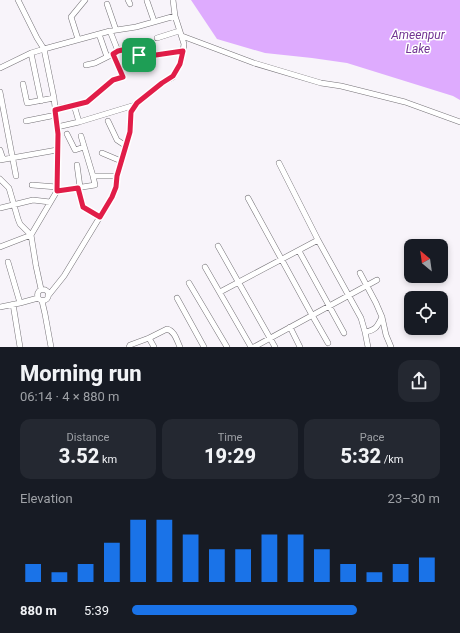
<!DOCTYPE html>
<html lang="en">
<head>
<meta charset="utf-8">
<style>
	:root { --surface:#171b24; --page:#242831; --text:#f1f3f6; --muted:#9ea1a6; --accent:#1a73e8 }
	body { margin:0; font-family:Roboto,sans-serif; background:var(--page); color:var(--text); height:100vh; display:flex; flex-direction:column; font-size:15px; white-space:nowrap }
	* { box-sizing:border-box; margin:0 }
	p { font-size:13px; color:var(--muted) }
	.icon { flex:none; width:22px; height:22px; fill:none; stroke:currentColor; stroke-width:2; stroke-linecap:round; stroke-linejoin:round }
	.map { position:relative; height:347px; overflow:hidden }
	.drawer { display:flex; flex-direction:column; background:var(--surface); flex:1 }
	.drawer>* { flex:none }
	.needle { width:26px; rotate:331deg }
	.fabs { position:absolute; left:404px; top:239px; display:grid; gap:8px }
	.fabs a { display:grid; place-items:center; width:44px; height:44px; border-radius:8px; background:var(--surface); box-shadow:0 2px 6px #0003; font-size:20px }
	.pin { position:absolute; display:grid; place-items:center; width:34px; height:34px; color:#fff; margin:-17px; border-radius:8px; box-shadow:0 2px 6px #0006 }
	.round { display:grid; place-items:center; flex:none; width:42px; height:42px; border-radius:12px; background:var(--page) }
	.head { display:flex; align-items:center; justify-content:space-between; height:68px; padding:0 20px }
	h1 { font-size:22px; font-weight:800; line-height:30px }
	.figures { display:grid; grid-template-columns:repeat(3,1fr); gap:6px; height:68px; padding:4px 20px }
	.figures div { display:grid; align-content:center; border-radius:10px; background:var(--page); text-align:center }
	.figures b { font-size:20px; font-weight:800 }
	.figures small { font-size:11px; font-weight:400 }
	.figures p { font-size:11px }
	.chart { height:112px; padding:8px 20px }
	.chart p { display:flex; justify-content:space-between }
	.chart svg { width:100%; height:72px; margin-top:4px; stroke:var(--accent); stroke-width:6 }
	ul { padding:0 20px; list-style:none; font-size:13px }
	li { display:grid; grid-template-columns:64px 48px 1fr; align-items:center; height:30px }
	li i { height:10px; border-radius:5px; background:var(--accent) }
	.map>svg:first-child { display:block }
	.water { fill:#deabfe }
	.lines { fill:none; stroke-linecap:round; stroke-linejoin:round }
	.minor-casing { stroke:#757277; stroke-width:6 }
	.minor { stroke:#fff; stroke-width:5 }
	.route-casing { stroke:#fff; stroke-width:8 }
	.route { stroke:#e11d48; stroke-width:5 }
	.labels { text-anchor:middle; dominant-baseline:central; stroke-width:3; stroke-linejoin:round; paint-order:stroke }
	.water-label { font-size:12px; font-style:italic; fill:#723493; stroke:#fff }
</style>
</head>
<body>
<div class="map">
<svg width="460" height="347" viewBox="0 0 460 347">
	<rect width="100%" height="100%" fill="#f8f4fa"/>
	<path class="water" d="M191 0H460V100L453 96 347 63 312 58 265 53 217 39Z"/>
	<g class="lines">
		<g class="minor-casing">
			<path id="minor" d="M18 0 37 38 44 49 54 98 58 134 57 191 31 235 36 266 41 289
				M128 0 130 4
				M147 1 154 21
				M107 4 116 30
				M110 31 118 51 136 47 139 55 149 54V56L183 51
				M99 34 107 57
				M182 36 254 63 321 83 341 86 405 102 460 122
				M157 38 179 31
				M78 39 71 17 85 0
				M31 53 41 101
				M86 65 95 63 115 53
				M0 68 31 53 44 49 110 31 136 27 175 16
				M23 84 27 103 54 98
				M0 92 16 176
				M74 105 79 122 135 105
				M55 109 87 102 113 80 123 77 113 54
				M26 121 56 115
				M108 121 117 140 126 146
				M57 127 79 122
				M67 134 75 150 84 147
				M0 150 3 159
				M102 153 121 161
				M0 160 57 150
				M279 163 318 240 361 318 365 332 368 347
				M77 165 80 187
				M93 176H117
				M0 179 9 188 18 219 20 224 31 235 0 247
				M32 185 57 187
				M78 188 83 207 100 217
				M57 191 95 185 93 176 81 136
				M248 198 312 315 328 343
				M0 208 33 200 50 202
				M218 246 275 347
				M299 251 344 333
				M8 262 20 303
				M205 267 251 347
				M360 273 376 303 382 317 386 335 391 347
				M189 283 227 347
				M37.5 295a5.5 5.5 0 1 1 11 0a5.5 5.5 0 1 1-11 0Z
				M220 292 318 240
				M48 296 64 276 112 197 116 187 117 176 130 132 131 112 137 103 162 83 173 77 180 64 183 51 184 44 175 16 173 0
				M177 298 204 347
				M42 301 45 314 51 347
				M13 304 20 347
				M0 307 20 303 38 298
				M290 327 300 347
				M365 332C376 330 377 327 382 317
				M149 338 154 347
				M129 347 130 345 149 338 167 329C175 331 177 341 180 347
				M254 347 377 280"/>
		</g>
		<use href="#minor" class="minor"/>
	</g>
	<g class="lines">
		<g class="route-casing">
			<path id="route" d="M136 47 139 55 149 54V56L183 51 180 64 173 76 162 83 137 103 131 112 130 132 117 176 116 187 112 197 100 217 83 207 78 188 57 191 58 134 55 110 87 102 113 80 123 77 113 54 118 51Z"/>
		</g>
		<use href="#route" class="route"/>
	</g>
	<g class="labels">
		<g class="water-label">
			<text x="418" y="35">Ameenpur<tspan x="418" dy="14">Lake</tspan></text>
		</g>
	</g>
</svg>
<div class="fabs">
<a><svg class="needle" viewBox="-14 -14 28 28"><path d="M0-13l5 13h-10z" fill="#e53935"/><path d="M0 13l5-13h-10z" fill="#9ea1a6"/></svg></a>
<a><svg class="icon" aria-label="locate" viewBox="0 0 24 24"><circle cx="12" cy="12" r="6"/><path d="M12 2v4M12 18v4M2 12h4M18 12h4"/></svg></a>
</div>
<div class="pin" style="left:139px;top:55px;background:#1e9e55"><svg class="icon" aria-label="arrive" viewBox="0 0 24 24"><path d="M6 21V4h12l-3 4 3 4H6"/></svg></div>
</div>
<section class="drawer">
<div class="head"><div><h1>Morning run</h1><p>06:14 · 4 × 880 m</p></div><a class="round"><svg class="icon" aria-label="share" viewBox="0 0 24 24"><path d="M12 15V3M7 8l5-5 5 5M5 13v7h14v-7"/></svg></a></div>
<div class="figures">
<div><p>Distance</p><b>3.52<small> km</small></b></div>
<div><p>Time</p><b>19:29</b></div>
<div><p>Pace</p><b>5:32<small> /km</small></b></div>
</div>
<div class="chart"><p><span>Elevation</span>23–30 m</p>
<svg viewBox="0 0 160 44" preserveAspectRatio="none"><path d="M5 44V33M15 44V38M25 44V33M35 44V20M45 44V6M55 44V6M65 44V15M75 44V24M85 44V24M95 44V15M105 44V15M115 44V24M125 44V33M135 44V38M145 44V33M155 44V29"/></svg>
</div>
<ul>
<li><b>880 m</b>5:39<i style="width:73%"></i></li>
</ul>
</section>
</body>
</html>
